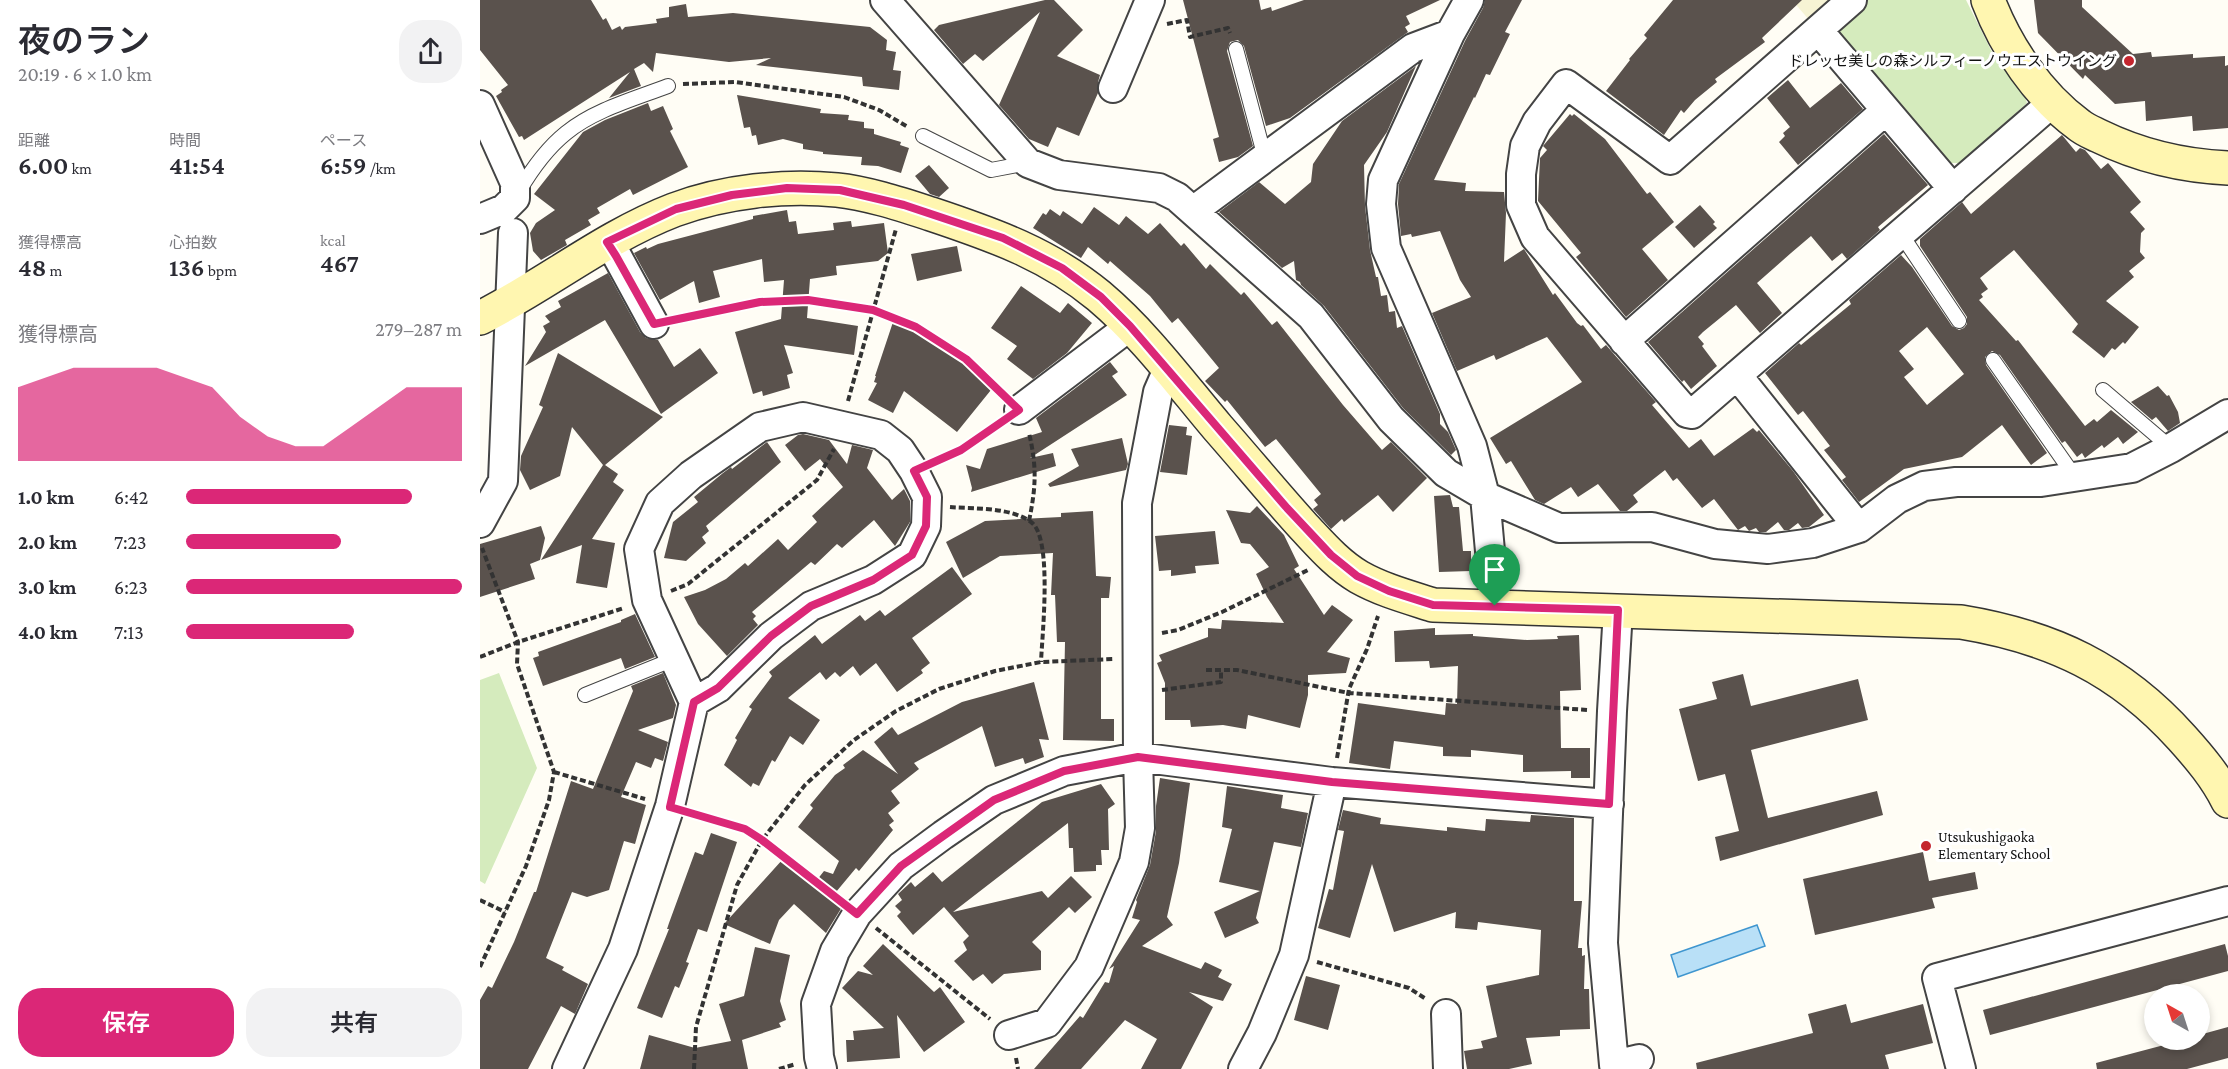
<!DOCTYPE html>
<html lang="ja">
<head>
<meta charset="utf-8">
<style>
	:root { --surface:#fff; --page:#f2f2f3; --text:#2b2b33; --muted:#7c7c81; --accent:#db2777 }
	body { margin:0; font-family:"Crimson Pro","Noto Sans JP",serif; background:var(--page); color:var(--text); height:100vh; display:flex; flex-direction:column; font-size:22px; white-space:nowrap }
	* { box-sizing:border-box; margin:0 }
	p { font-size:20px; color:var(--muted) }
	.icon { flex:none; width:33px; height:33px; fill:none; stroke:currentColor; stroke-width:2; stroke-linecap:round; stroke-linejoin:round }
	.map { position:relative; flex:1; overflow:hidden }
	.drawer { display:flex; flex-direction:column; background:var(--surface); width:480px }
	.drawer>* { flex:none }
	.needle { width:39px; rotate:321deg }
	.buttons { position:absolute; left:1664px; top:984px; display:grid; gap:12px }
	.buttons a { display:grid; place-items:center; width:66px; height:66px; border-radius:50%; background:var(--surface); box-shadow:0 3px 9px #0003; font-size:30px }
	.pin { position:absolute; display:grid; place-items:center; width:51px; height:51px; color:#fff; margin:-62px -26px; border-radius:50% 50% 50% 0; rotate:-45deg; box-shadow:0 0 6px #0007 }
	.pin .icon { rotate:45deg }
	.round { display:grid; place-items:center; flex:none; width:63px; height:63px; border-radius:24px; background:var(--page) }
	.summary { display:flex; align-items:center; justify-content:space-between; height:102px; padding:0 18px }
	h1 { font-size:33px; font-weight:600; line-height:45px }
	.stats { display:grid; grid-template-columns:repeat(3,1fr); gap:9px; height:102px; padding:6px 18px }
	.stats div { display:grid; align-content:center }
	.stats b { font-size:26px; font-weight:600 }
	.stats small { font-size:16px; font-weight:400 }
	.stats p { font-size:16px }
	.chart { height:168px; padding:12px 18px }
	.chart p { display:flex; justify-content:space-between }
	.chart svg { width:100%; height:108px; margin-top:6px; fill:var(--accent); opacity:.7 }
	.button { display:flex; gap:12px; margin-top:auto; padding:12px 18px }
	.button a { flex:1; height:69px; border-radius:24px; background:var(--accent); color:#fff; font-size:24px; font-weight:600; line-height:69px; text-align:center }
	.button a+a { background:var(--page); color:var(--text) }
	ul { padding:0 18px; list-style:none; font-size:20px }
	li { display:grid; grid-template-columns:96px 72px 1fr; align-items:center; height:45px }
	li i { height:15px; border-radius:8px; background:var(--accent) }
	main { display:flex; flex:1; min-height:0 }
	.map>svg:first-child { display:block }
	.farmland { fill:#f6f3d4 }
	.green { fill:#d5ebbd }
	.water { fill:#b9e0f7; stroke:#3f96cf; stroke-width:1.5 }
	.building { fill:#5a524d; fill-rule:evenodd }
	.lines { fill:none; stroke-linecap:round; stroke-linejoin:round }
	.lane-casing { stroke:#444; stroke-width:16 }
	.street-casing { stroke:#444; stroke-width:32 }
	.secondary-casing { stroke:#333; stroke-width:36 }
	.path { stroke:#333; stroke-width:4; stroke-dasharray:6 3; stroke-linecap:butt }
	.lane { stroke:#fff; stroke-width:14 }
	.street { stroke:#fff; stroke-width:28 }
	.secondary { stroke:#fff6b0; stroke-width:33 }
	.route-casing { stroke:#fff; stroke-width:12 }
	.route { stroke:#db2777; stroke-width:8 }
	.poi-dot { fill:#c4262e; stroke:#fff; stroke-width:2 }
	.labels { text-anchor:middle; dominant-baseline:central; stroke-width:6; stroke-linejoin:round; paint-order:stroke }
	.poi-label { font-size:15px; fill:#111; stroke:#fff; text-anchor:end }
</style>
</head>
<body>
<main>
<section class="drawer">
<div class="summary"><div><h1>夜のラン</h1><p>20:19 · 6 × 1.0 km</p></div><a class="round"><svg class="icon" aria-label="share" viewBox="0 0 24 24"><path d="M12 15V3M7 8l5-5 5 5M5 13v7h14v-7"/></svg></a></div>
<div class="stats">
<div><p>距離</p><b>6.00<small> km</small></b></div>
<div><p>時間</p><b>41:54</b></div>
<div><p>ペース</p><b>6:59<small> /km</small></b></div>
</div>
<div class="stats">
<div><p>獲得標高</p><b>48<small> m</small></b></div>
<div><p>心拍数</p><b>136<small> bpm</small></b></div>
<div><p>kcal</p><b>467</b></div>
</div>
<div class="chart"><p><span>獲得標高</span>279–287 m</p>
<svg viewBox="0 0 160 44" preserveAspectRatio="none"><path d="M0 44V14L10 10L20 6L30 6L40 6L50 6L60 10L70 14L80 26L90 34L100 38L110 38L120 30L130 22L140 14L150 14L160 14V44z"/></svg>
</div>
<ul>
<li><b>1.0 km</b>6:42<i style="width:82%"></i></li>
<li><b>2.0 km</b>7:23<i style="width:56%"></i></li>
<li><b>3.0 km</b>6:23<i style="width:100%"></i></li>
<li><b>4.0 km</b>7:13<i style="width:61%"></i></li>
</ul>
<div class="button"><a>保存</a><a>共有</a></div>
</section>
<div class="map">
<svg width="1748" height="1069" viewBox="0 0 1748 1069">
	<rect width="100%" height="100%" fill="#fffdf5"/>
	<path class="farmland" d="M1312 0H1354L1330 21Z"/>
	<path class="green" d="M1386 0H1486L1514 56 1544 94 1547 103 1480 163H1470L1358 39 1357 26Z
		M19 673 57 768 5 884 0 881V680Z"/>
	<path class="water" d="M1277 925 1285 946 1198 977 1191 955Z"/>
	<path class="building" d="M0 0H111L123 20 126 18 132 30 140 26 142 30 145 27 177 23 176 19 189 17V7L206 4 208 17 253 13 390 27 407 40 406 50 416 52 413 70 421 71 419 90 383 86 382 77 276 65 291 58 249 62 176 53 173 72 164 63 154 69 161 86 129 98 150 72 44 140 42 136 39 137 16 96 22 92 21 90 28 85 0 50Z
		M565 0H574L603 30 577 56 620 75 618 82V93L599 136 577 127 568 147 549 139 519 105 560 12 503 61 495 54 483 64 454 30 459 25Z
		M703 0H779L781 10 791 7 792 11 824 0H960L926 16 930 24 925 27 928 32 810 118 786 126 764 46 758 40 750 42 747 51 773 146 758 157 739 162 733 139 739 137Z
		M1005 0H1042L1025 32 1030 34 1010 75 1006 74 995 98 994 97 954 180 986 183 985 191 1024 192 1026 213 1024 262 1044 249 1073 295 1075 293 1097 323 1101 326 1103 325 1121 349 1126 345 1176 402 1172 405 1209 448 1221 439 1234 456 1273 428 1277 432 1279 430 1313 471 1344 515 1329 527 1322 528 1318 523 1309 530H1304L1298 522 1286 532H1279L1276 528 1269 531 1265 526 1258 530 1234 499 1222 508 1197 478 1193 481 1185 470 1153 495 1158 502 1147 511H1140L1118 484 1098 497 1091 487 1064 504 1055 500 1031 461 1026 464 1010 438 1102 382 1067 337 1016 360 1014 355 977 371 952 313 991 297 980 280 960 231 932 237 931 234 921 236 918 204 919 184 985 41 1003 8Z
		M1193 0H1322L1282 38 1285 42 1235 79 1237 82 1215 100 1204 113 1201 110 1184 135 1126 91 1150 60 1149 59 1167 38 1164 35Z
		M1554 0H1602V7L1653 54 1671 52 1672 57 1713 54V58L1745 56V66L1748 65V128L1713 131 1712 116 1666 121 1665 101 1635 104 1605 75 1603 79 1558 33Z
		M936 66 907 132 884 165 885 206 890 250 896 277H898L901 296 907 295 909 312 915 311 917 328 922 326 960 414V424L968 432 976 450 971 455 923 408 844 306 821 285 820 282 816 280 814 261 802 268 739 212 779 182 805 204 831 182 833 164 862 121Z
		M1308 80 1330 108 1361 83 1383 109 1318 165 1299 142 1305 136 1303 133 1310 127 1287 98Z
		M257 95 341 109 340 113 369 115 368 120 384 122V128L394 129V134L421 142 420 145 429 148 421 173 398 166 381 165 382 157 343 154V152L323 149V144L303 139 278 145 276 135 272 136 270 127 264 128Z
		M168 103 171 111 183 106 193 129 190 131 208 167 153 195 150 189 117 208 120 213 108 220 111 225 85 240 87 245 61 260 53 251 50 233 56 223 75 210 54 194 103 132 125 120Z
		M1090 114 1092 116 1094 114 1125 139 1167 194 1170 192 1194 222 1162 249 1188 280 1146 317 1096 257 1101 253 1058 201 1060 158 1067 150 1063 146Z
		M1404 134 1448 185 1398 227 1400 230 1367 259 1362 253 1352 261 1331 236 1311 253 1277 283 1302 313 1280 333 1256 305 1223 332 1218 337 1224 344 1222 346 1237 366 1211 389 1204 380 1202 382 1168 342Z
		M1582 135 1596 152 1600 148 1605 150 1621 169 1628 163 1661 202 1650 212 1665 229 1661 233 1660 252 1665 258 1649 271 1654 277 1626 301 1659 327 1645 344 1643 342 1635 350 1632 348 1624 358 1592 332 1598 324 1534 250 1500 278 1508 289 1501 294 1503 297 1499 300 1536 341 1538 340 1605 426 1614 419 1617 422 1631 410 1658 432 1643 444 1638 437 1624 448 1622 445 1605 458 1602 453 1597 457 1585 441 1582 443 1520 355 1512 351 1505 357 1506 365 1567 453 1551 465 1522 425 1482 457 1424 469 1379 502 1362 480 1366 477 1344 450 1350 446 1323 411 1318 415 1285 373 1319 343 1321 345 1371 304 1369 300 1421 255 1432 267 1472 326 1479 330 1484 328 1487 324V317L1440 246V239L1482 202 1491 214ZM1447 327 1484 374 1447 405 1424 377 1434 369 1419 351Z
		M449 165 469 188 459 197 450 194 435 176Z
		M1220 205 1235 222 1233 224 1237 228 1214 248 1195 227Z
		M614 207 639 225 646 216 668 234 680 223 701 246 704 243 726 269 730 264 761 295 764 292 792 325 797 321 863 405 902 450 911 442 947 478 913 512 898 495 864 522 862 519 851 529 833 509 838 505 834 500 841 494 796 439 785 447 747 400 745 402 725 381 739 368 698 318 692 323 670 296 630 261 628 264 608 247 601 258 553 228 563 213 566 215 570 209 580 216 583 211 602 224Z
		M307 210 309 222 316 221 318 234 354 230 353 223 371 221 372 227 404 223 408 253 398 261 356 266 357 275 330 279 327 318 378 326 374 355 304 345 313 373 307 375 310 388 283 396 282 391 273 394 255 332 301 319 304 280 284 282 282 259 233 271 240 297 219 303 214 281 180 300 154 253 166 247 167 249 178 244 273 219V216Z
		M477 246 482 271 437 281 431 254Z
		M128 273 160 332 166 338 178 340 194 367 220 348 238 373 181 414 125 320 45 366 66 332 63 326 70 322 65 316 81 307 78 301Z
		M541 286 580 313 588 303 612 323 587 353 553 379 527 359 537 346 511 328Z
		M414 319 436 326 434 330 485 364 487 362 515 385 477 432 424 391 413 413 388 400 397 383 394 382 396 376H395Z
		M78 353 183 417 125 465 138 474 133 482 144 490 112 539 135 543 127 588 96 583 102 545 61 560 123 465 92 427 80 476 50 490 40 470 41 456 63 407 59 405Z
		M630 362 638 372 632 376 647 395 550 458 573 453 576 466 491 492 492 488 486 465 500 469 507 449 562 432 556 418Z
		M1678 386 1687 396 1689 395 1698 412 1700 423 1688 431 1676 417 1672 420 1651 402Z
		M689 425 707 427 706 435 712 436 707 475 680 472Z
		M323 434 349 440 367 464 372 445 393 450 387 468 412 500 424 489 430 501V522L415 546 394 520 362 548 357 544 335 565 331 562 272 612 276 616 273 619 278 625 247 656 218 624 204 597 225 590 246 579 265 563 268 566 298 539 308 550 337 522 332 516 363 487 340 459 325 471 305 445 318 435Z
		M642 438 648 464 646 470 570 487 568 484 599 466 591 449Z
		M287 442 301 462 226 526 229 531 222 537 226 543 206 561 184 558 193 522 218 502 214 497 243 473 251 467 252 469Z
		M970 495 973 507H979L983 551H991V571L959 572 954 496Z
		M777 506 804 535 819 566 814 569 844 615 852 605 873 620 847 652 870 658 866 673 828 675V695L820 728 768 715 766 729 743 725 711 727 710 720H685V683L677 663 682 661 679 655 728 637V628L741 629 742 620 804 623 787 597 776 574 789 567 770 544 761 543 746 510 770 513Z
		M613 511 616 576 631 577 629 598H621V719H634V741L583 740 585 642H577L575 595H571L573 553 520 556 483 578 466 542 505 521 581 517V513Z
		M61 526 65 538 60 560 50 564 55 579 0 597V544Z
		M735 531 739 564 715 566 716 573 691 576V570L679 571 675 536Z
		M472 567 492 594 432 638 450 663 441 670 443 673 417 692 396 663 380 676 373 666 360 677 355 672 346 680 340 672 308 698 340 720 323 745 310 736 295 762 292 760 279 786 273 783 271 787 244 765 257 740 255 738 272 709 269 707 292 676 289 672 335 635 342 644 380 615 385 621 400 610 405 616Z
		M155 614 175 657 145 669 141 658 63 686 53 658 59 656 58 652 141 622V620Z
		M955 628V635L993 634V636L1047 640 1078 639 1077 636 1099 635 1101 690 1080 691 1081 748H1110V778H1091V771L1043 772V755L991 750V757L963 756V747L914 741 910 769 869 763 878 703 965 715 966 703 977 704 978 666 950 668 949 661 915 662 914 631Z
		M183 673 196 705 193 718 158 730 188 742 183 761 175 758 171 768 156 762 141 797 166 805 155 844 144 841 129 890 107 897 92 892 66 958 84 967 82 970 108 984 95 1014 81 1006 48 1069H0V1000L8 986 12 988 34 942 54 892H56L91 781 113 789 153 691 151 686Z
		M1263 674 1271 706 1378 679 1388 720 1271 750 1288 818 1397 791 1403 815 1240 861 1235 837 1259 831 1245 774 1218 781 1199 709 1237 699 1232 682Z
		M554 682 569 740 559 739 564 757 545 764 543 758 515 767 502 726 434 763 439 769 411 791 420 803 408 813 414 821 409 825 413 830 379 871 376 868 351 898 362 907 346 933 314 904 299 920 290 944 244 924 303 859 333 885 344 871 353 874 359 861 318 827 333 808 330 805 355 775 365 768 363 765 383 750 418 774 394 742 412 727 418 735 482 702Z
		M680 778 710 783 699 863 687 917 693 925 662 946 721 969 725 962 742 970 738 977 752 984 743 1001 709 992 733 1007 701 1069H661L677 1039 645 1020 601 1069H554L600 1016 603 1018 625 982 629 983 634 966 629 969 660 920 652 918 657 902 656 900 670 865 676 831V806Z
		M621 784 635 804 628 809 629 850H621L622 865H616V871L594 872 593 848H589L588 823 473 912 562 891 568 898 591 876 612 897 595 913 589 907 552 942 561 951V970L524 974 512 984 503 974 493 981 474 961 487 950 483 942 489 936 464 907 433 935 417 916 421 912 415 906 422 900 418 894 431 882 435 887 453 872 462 882 562 802Z
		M747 786 803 795 801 808 828 813 821 847 794 842 776 918 779 923 745 938 734 912 780 891 739 882 752 829 742 827Z
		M863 810 901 818 900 824 967 831V827L1005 831 1006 819 1050 822 1051 815 1094 818V901H1102L1098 948H1102V956L1105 955 1104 989H1109L1110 1029 1080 1030V1036L1046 1038 1052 1064 1029 1069H987L984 1051 1003 1048 1001 1041 1017 1037 1006 986 1059 975 1061 930 998 922 997 930 975 928 976 912 914 932 892 864 870 938 838 928 849 889 853 890 864 831 858 830Z
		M231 833 257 842 227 932 218 929 206 962 209 963 199 988 195 986 182 1018 157 1008 189 929H187L189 923 215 852 223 855Z
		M1443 852 1449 881 1495 872 1498 889 1452 898 1455 908 1335 935 1323 879Z
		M403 944 454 992 460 987 485 1022 444 1052 417 1015 420 1058 367 1062 366 1040H374L373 1031 404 1028 362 988 378 971 393 975 383 966Z
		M1745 944 1748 956V971L1510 1035 1503 1010Z
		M275 947 310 955 300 1001 306 1020 299 1023 301 1027 262 1040 268 1069H160L169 1035 215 1048 251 1041 239 1004 264 996Z
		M826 976 860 985 848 1030 814 1020Z
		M1366 1004 1371 1023 1443 1004 1453 1043 1405 1055 1409 1069H1217L1216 1063 1333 1033 1328 1014Z
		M1748 1027V1058L1707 1069H1617L1616 1063 1703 1040H1719V1035Z"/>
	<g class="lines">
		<g class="lane-casing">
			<path id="lane" d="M756 49 785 158
				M443 136 511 170 548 163
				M39 191C52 169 66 149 86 133 114 110 154 99 188 86
				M1421 234 1479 321
				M1513 360 1595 477
				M1623 390 1691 448
				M105 695 194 659"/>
		</g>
		<g class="street-casing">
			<path id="street" d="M405 0 548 163 579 175 679 188 697 197 831 316 911 419 966 473 1005 496 1079 528 1172 527 1235 544 1288 549 1333 543 1379 528 1417 499 1444 486 1476 482H1561L1652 468 1691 448 1748 414
				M989 0 970 34 903 180 901 204 906 248 992 446 1005 496 1015 606
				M1372 0 1190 160 1086 84 1057 122 1045 146 1041 174V205L1055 237 1207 413 1212 414 1573 102
				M1338 30 1473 189
				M633 88 670 0
				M0 105 35 183V198L24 209 0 219
				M713 211 933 48 970 34
				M127 242 137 256 174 324
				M1144 341 1405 111
				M1257 375 1379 528
				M539 410 650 326
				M0 523 23 481 33 233
				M1138 610 1132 711 1123 943 1134 1065 1159 1059
				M966 1014 968 1069
				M529 1035 567 1023 609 967 654 862 660 828 658 757 657 503 678 392 688 369
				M87 1069 143 949 190 806 214 702 238 688 291 636 331 606 393 580 432 555 446 526 447 497 434 471 420 450 401 435 323 417 280 427 211 475 180 503 159 549 167 600 214 702
				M342 1069 339 1057 336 1004 355 951 377 914 421 866 463 835 514 800 584 771 658 757 852 782 1129 804
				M763 1069 782 1033 814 955 852 782
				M1481 1069 1457 978 1748 901"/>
		</g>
		<g class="secondary-casing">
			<path id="secondary" d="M1508 0C1526 47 1558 95 1599 125 1605 130 1613 133 1619 136 1660 156 1703 166 1748 168
				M0 318C66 285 124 237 194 210 245 191 304 185 357 190 387 193 423 205 451 214 514 235 568 254 619 296 664 334 700 383 738 428 767 461 795 495 824 527 841 545 857 564 879 577 902 590 928 597 953 605L1481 622C1572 637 1640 669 1702 738 1720 758 1736 777 1748 801"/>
		</g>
		<path class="path" d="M687 24 707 20 710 37 748 28 750 33
			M203 84 255 82 364 97 399 110 428 127
			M198 319 280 302 328 300 393 310 436 327 486 359 522 393
			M368 401 416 229
			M457 461 481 450 520 423
			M470 507C496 509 530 507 551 522 573 537 562 636 561 662
			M549 521C556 487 557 467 549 433
			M191 591 208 584 337 480 354 449
			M682 633 698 630 742 612 828 570
			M0 657 38 642 144 608
			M726 670H757L869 693 1107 710
			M682 690 741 682V670
			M857 758 869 689 887 649 898 616
			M74 772 165 799
			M213 813 265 829 282 840 359 900
			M0 900 25 912
			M396 928 510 1019
			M837 962 929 988 946 999
			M0 967 46 866 69 800 74 772 37 664 38 642 2 548
			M536 1058 538 1069
			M214 1069 216 1027 257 885 282 840 325 785 374 740 416 711 459 689 515 671 561 662 634 659
			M299 1069 316 1064"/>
		<use href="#lane" class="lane"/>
		<use href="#street" class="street"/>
		<use href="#secondary" class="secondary"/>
	</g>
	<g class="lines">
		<g class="route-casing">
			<path id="route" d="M307 188 360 190 424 205 523 238 582 268 621 297 650 326 807 508 851 555 877 576 909 591 953 605 1138 610 1129 804 852 782 658 757 584 771 514 800 421 866 377 914 282 840 265 829 190 807 214 702 238 688 291 636 331 606 393 580 432 555 446 526 447 497 434 471 481 450 539 410 486 359 436 327 393 310 328 300 280 302 174 324 136 256 127 242 196 209 252 195Z"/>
		</g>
		<use href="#route" class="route"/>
	</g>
	<g class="poi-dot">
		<circle cx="1649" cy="61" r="6"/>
		<circle cx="1446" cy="846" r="6"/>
	</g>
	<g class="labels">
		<g class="poi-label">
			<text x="1637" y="61">ドレッセ美しの森シルフィーノウエストウイング</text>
			<text x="1458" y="837" text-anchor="start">Utsukushigaoka<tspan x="1458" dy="17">Elementary School</tspan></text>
		</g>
	</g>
</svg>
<div class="buttons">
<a><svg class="needle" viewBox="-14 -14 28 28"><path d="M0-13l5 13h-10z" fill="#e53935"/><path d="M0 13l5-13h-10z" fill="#7c7c81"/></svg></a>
</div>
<div class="pin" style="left:1015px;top:606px;background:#1e9e55"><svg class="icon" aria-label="arrive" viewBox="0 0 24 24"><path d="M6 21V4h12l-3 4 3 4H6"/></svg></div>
</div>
</main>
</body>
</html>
